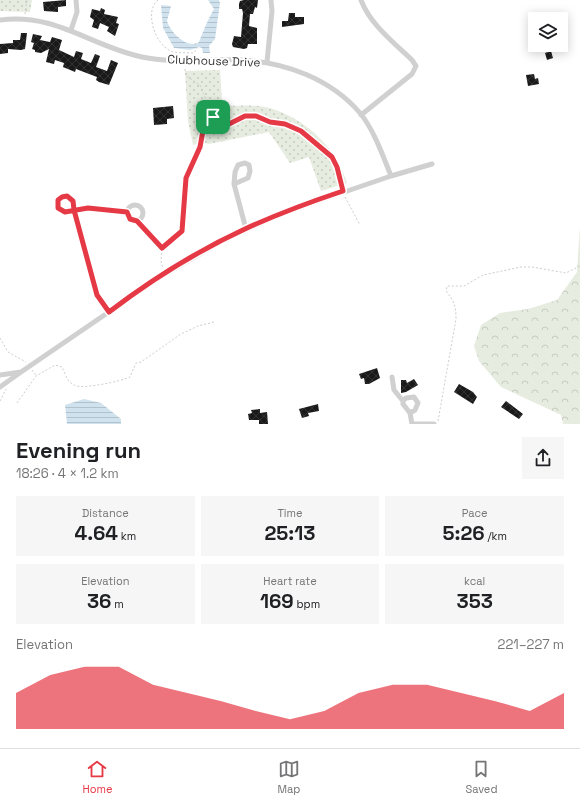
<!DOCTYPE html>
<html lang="en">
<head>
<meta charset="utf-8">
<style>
	:root { --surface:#fff; --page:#f6f6f6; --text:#202124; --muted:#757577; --line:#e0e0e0; --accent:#e63946 }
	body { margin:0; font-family:"Space Grotesk",sans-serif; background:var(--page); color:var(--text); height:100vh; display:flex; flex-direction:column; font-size:15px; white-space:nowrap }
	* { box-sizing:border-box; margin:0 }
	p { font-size:13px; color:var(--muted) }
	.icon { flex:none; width:22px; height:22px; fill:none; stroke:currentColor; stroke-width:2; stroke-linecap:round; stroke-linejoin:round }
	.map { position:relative; height:424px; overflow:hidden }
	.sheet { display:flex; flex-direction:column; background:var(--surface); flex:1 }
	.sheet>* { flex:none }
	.tools { position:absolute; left:528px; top:12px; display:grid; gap:8px }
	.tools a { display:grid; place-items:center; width:40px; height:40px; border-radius:0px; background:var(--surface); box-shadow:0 2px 10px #0003; font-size:20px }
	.pin { position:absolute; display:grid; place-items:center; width:34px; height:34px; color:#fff; margin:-17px; border-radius:8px; box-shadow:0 2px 6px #0006 }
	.round { display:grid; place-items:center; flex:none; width:42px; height:42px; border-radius:0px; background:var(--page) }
	.head { display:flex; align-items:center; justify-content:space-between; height:68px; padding:0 16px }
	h1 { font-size:22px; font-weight:700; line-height:30px }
	.figures { display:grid; grid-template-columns:repeat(3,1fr); gap:6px; height:68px; padding:4px 16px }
	.figures div { display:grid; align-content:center; border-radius:0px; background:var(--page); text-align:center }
	.figures b { font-size:20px; font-weight:700 }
	.figures small { font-size:11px; font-weight:400 }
	.figures p { font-size:11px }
	.chart { height:112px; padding:8px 16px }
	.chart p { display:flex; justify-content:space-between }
	.chart svg { width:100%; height:72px; margin-top:4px; fill:var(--accent); opacity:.7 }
	.tabs { display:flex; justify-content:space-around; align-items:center; height:56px; border-top:1px solid var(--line); background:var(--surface); font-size:11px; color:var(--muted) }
	.tabs a { display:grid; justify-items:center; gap:2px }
	.tabs .selected { color:var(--accent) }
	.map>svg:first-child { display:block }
	.grass { fill:url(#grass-dots) }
	.forest { fill:url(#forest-crowns) }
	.water { fill:url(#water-rules) }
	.building { fill:url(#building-cross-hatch) }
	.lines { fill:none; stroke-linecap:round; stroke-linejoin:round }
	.path { stroke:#cdcdcd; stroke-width:1; stroke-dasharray:2 2; stroke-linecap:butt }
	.minor { stroke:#d0d0d0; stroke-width:5 }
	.route-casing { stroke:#fff; stroke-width:8 }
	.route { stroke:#e63946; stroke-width:5 }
	.labels { text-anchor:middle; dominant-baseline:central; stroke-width:4; stroke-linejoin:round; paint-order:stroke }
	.street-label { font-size:12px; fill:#333; stroke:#fff }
</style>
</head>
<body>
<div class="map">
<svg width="580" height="424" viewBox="0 0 580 424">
	<defs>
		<pattern id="grass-dots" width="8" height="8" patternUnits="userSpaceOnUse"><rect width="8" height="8" fill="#e6ecdf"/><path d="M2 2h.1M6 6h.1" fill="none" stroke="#c6cbc0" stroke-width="1.8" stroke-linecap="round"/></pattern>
		<pattern id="forest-crowns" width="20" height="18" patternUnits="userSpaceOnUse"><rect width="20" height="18" fill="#e6ecdf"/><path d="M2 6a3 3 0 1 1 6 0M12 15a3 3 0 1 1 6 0" fill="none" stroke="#c6cbc0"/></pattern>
		<pattern id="water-rules" width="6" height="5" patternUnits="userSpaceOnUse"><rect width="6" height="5" fill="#cfe2ee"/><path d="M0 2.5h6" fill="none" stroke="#b2c2cd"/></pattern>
		<pattern id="building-cross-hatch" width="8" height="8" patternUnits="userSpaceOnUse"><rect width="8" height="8" fill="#1a1a1a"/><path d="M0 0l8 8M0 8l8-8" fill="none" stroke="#333"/></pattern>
	</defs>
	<rect width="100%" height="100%" fill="#fff"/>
	<path class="grass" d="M0 0H32L30 12 0 11Z
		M220 70 222 101 226 106C241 106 259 104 273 109 308 121 336 148 347 183L321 191 309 157 290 163 269 132 209 144 202 142 193 145 188 121 185 71Z"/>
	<path class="forest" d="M580 226V424H563L561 415 501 387 479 361 474 346 481 325 500 313 528 309 557 300 577 272Z"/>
	<path class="water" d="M208 0H219L220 3 215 39 209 46 210 53H203L202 48 199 47 190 50 174 48 163 28 161 5 171 6 167 21C170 32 188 50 199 42 203 32 208 19 214 9Z
		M84 399 101 403 121 419V424H67L65 405Z"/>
	<path class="building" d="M66 0V6L58 7V12L44 11 43 2Z
		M244 0H258L257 8 255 7 253 14H250L249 26 257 28V44H248L247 48 244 49 233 47 232 44 234 36 241 37 243 13 242 9H239V4L240 1Z
		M101 8 105 10 104 14 118 17 116 23 119 24 115 36 107 31 109 27 100 23 98 29 92 27 94 20 90 17 92 9 100 11Z
		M289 13H295V17H304V24L282 27V21H288Z
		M21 33H27L25 49 21 50 8 49V53L0 54V44L13 43V40H20Z
		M33 34 42 36 40 40 50 42 52 37 62 40 59 50 74 57 76 51 83 53 81 59 91 63 95 54 100 56 96 67 107 71 111 60 118 63 109 85 99 82 96 80 97 77 76 69 75 72 63 67 64 63 55 60 54 64 46 62 49 49 41 53 35 52V50L32 49 34 43 31 42Z
		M551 51 553 58 547 60 545 53Z
		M534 74 535 79 538 78 539 84 528 86 526 75Z
		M173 106 174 118 167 119V124L154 125 153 108Z
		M377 368 380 378 369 384H365L364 378 361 379 359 374Z
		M414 379 418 385 406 392 401 393V380H406L407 383Z
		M459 384 473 392 477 397 473 404 454 392Z
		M506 401 523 414 519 419 501 407Z
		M318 404 319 411 308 413 309 416 302 418 299 409Z
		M260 409V413L267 412 268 424H259V420H249L248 414 252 413 251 410Z"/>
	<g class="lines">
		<path class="path" d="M158 0C144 11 155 43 169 50 175 54 183 52 190 53H194L197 48 195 43
			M25 14 27 0
			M185 69 186 76 200 85 214 119 218 124 225 125 241 118 252 116 270 122 285 124 297 129 332 157 337 167 342 187
			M345 197 360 225
			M137 221 162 248 182 231 186 177 200 147 204 125 212 118
			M162 249 161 261 163 269
			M0 338 8 352 26 362
			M32 370 36 375
			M0 401 6 389
			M17 403 36 376 55 365 62 367C65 373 67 382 74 385 81 390 122 381 130 377L136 363 141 362 181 334 198 326 214 322
			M438 421 456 319C456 306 454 301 446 291L447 286H464L483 275 521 267H532L566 273 580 266"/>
		<path class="minor" d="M361 0C370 24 393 42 412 60L416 66 412 74 361 115
			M0 20C57 13 90 46 142 57 175 64 208 58 242 60 285 62 331 79 360 113 374 130 383 156 391 176L286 212 226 239 160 277 21 372
			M71 30 77 12 76 0
			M267 62 272 11 271 0
			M391 176 432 164
			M234 184 248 178 250 171 249 165 245 163 238 165 235 172 234 184 246 229
			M67 196 73 201 74 210 65 212 60 210 58 203 62 197Z
			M127 213a8 8 0 1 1 16 0a8 8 0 1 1-16 0Z
			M109 312 97 295 74 210 94 208 127 212
			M0 375 21 372 0 387
			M392 377 394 390 403 401
			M410 413 415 410 418 403 414 397 406 398 403 401V404L410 413 412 424
			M413 424H434"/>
	</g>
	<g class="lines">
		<g class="route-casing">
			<path id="route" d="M213 117 204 125 200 147 186 178 182 231 162 248 137 221 130 219 127 212 88 208 65 212 58 208V200L62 197 67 196 73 201 74 210 97 295 109 312C151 280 199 250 247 228 278 214 310 202 343 191L337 167 332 157 301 131 285 124 270 122 256 116H245L229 124 222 125 218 124 213 117"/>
		</g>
		<use href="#route" class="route"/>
	</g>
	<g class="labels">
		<g class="street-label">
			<text transform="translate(214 61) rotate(2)">Clubhouse Drive</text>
		</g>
	</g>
</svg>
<div class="tools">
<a><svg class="icon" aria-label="layers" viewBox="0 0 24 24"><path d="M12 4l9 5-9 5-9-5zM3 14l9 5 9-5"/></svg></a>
</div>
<div class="pin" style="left:213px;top:117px;background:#1e9e55"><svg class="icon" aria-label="arrive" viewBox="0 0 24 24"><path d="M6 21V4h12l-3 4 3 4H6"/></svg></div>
</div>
<section class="sheet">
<div class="head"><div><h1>Evening run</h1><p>18:26 · 4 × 1.2 km</p></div><a class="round"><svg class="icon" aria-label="share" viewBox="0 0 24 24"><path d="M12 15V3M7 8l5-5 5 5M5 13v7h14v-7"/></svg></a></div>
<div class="figures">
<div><p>Distance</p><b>4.64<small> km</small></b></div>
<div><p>Time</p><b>25:13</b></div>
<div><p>Pace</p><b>5:26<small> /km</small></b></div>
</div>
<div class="figures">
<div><p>Elevation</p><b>36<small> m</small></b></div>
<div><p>Heart rate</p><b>169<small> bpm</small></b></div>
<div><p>kcal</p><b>353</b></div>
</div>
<div class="chart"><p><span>Elevation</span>221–227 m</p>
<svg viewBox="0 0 160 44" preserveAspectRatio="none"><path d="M0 44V22L10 11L20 6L30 6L40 17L50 22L60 27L70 33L80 38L90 33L100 22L110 17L120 17L130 22L140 27L150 33L160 22V44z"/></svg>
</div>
</section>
<nav class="tabs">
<a class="selected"><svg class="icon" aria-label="home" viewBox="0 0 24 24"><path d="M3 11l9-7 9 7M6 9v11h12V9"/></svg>Home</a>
<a><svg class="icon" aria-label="map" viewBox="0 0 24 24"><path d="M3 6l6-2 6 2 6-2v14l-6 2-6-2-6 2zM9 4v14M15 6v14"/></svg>Map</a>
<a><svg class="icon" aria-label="saved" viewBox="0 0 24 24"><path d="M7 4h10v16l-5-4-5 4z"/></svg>Saved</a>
</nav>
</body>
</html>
